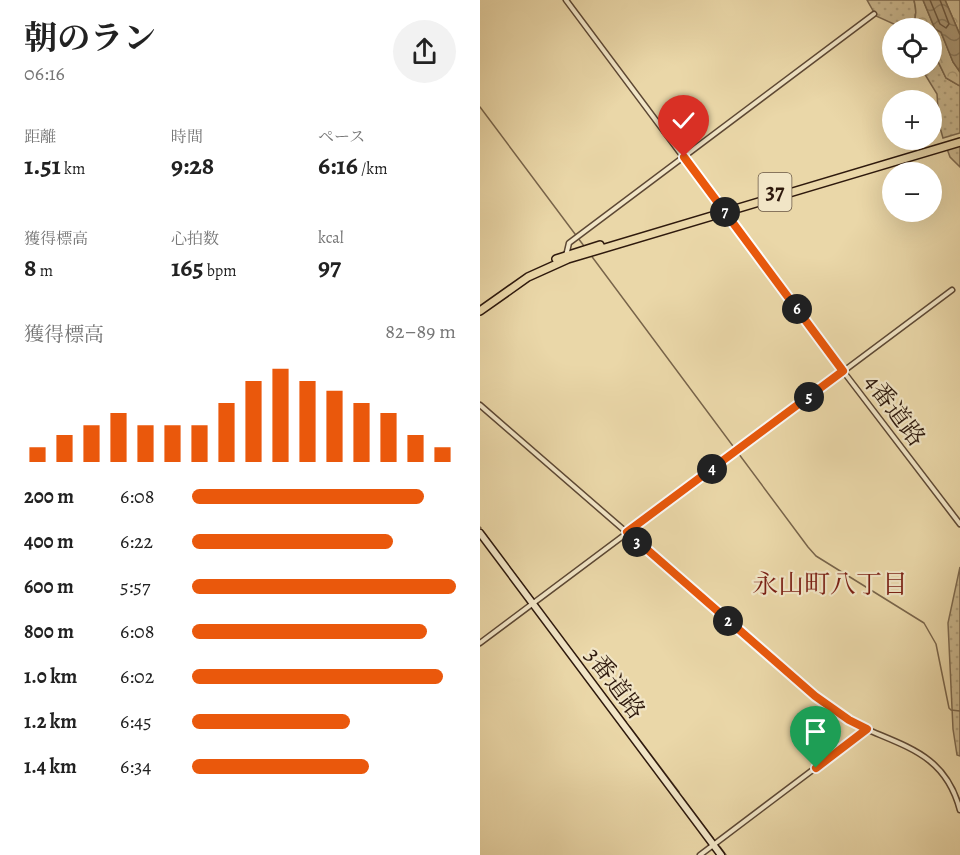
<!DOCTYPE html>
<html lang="ja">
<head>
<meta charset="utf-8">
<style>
	:root { --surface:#fff; --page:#f2f2f2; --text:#222; --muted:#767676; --accent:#ea580c }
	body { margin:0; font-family:Alegreya,"Noto Serif JP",serif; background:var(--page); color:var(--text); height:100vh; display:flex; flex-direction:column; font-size:22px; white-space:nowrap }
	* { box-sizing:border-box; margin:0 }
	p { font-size:20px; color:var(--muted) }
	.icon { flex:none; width:33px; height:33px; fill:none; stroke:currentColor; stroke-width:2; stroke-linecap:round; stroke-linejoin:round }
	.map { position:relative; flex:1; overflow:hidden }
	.details { display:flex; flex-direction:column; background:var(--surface); width:480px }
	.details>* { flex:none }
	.buttons { position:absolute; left:402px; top:18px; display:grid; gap:12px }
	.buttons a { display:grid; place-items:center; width:60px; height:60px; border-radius:50%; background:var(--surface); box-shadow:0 6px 24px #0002; font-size:30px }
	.pin { position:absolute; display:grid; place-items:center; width:51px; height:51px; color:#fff; margin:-62px -26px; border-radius:50% 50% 50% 0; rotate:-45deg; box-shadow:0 0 6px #0007 }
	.pin .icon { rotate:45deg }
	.km { position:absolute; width:30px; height:30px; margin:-15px; border-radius:50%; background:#222; color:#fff; font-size:16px; line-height:30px; text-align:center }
	.round { display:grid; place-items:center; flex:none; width:63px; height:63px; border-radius:32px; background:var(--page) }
	.overview { display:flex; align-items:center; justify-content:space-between; height:102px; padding:0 24px }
	h1 { font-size:33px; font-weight:700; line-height:45px }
	.stats { display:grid; grid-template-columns:repeat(3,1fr); gap:9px; height:102px; padding:6px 24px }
	.stats div { display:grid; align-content:center }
	.stats b { font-size:26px; font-weight:700 }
	.stats small { font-size:16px; font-weight:400 }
	.stats p { font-size:16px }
	.chart { height:168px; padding:12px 24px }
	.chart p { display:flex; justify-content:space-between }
	.chart svg { width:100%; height:108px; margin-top:6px; stroke:var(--accent); stroke-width:6 }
	ul { padding:0 24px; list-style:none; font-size:20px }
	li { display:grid; grid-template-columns:96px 72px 1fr; align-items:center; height:45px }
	li i { height:15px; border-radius:8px; background:var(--accent) }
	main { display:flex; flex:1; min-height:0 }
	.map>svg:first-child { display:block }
	.grass { fill:url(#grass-dots); stroke:#7c684e; stroke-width:1.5 }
	.forest { fill:url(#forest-crowns); stroke:#7c684e; stroke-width:1.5 }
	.water { fill:url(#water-waves); stroke:#78644a; stroke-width:1.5 }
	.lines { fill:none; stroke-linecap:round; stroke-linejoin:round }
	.shore { stroke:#6c5840; stroke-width:1.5 }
	.stream { stroke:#78644a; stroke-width:1.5 }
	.street-casing { stroke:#5d4834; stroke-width:7 }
	.secondary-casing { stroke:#2e190d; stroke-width:9 }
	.primary-casing { stroke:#2e190d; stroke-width:10 }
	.street { stroke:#f1e5c6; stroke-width:4 }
	.secondary { stroke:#f1e5c6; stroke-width:6 }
	.primary { stroke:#ead7a8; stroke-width:7 }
	.route-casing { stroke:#fff; stroke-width:12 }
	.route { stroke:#ea580c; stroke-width:8 }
	.labels { text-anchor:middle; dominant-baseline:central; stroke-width:4.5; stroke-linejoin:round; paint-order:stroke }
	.shield { fill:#f1e5c6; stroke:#685644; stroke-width:1.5 }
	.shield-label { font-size:22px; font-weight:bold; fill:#2e190d }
	.street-label { font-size:24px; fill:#2e190d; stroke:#f1e5c6 }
	.neighbourhood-label { font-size:26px; fill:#7a1f14; stroke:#f1e5c6 }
</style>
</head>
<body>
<main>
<section class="details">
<div class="overview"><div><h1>朝のラン</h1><p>06:16</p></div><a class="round"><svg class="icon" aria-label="share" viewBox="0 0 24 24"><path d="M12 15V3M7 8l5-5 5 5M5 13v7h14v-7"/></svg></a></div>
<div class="stats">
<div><p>距離</p><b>1.51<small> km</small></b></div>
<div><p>時間</p><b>9:28</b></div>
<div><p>ペース</p><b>6:16<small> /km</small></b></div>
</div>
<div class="stats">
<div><p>獲得標高</p><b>8<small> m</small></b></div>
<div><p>心拍数</p><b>165<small> bpm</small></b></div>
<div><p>kcal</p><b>97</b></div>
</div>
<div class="chart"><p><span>獲得標高</span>82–89 m</p>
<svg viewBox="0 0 160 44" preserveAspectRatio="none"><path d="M5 44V38M15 44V33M25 44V29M35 44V24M45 44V29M55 44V29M65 44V29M75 44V20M85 44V11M95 44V6M105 44V11M115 44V15M125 44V20M135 44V24M145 44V33M155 44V38"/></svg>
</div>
<ul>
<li><b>200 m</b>6:08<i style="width:88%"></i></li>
<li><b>400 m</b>6:22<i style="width:76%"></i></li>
<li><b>600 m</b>5:57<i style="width:100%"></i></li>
<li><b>800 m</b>6:08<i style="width:89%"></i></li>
<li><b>1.0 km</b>6:02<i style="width:95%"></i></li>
<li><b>1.2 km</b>6:45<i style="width:60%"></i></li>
<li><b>1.4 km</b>6:34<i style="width:67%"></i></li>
</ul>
</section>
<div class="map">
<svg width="480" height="855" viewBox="0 0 480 855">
	<defs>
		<pattern id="grass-dots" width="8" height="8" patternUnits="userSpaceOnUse" patternTransform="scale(1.5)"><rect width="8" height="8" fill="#cab78e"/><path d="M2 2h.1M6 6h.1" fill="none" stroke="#ae9d79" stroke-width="1.8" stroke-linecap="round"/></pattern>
		<pattern id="forest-crowns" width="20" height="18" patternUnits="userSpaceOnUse" patternTransform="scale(1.5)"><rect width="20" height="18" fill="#cab78e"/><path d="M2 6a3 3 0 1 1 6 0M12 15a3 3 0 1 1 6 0" fill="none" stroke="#ae9d79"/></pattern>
		<pattern id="water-waves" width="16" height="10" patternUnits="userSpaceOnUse" patternTransform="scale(1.5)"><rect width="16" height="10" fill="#aa9673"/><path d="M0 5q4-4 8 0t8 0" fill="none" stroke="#8b7a5d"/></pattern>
	</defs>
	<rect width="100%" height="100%" fill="#ead7a8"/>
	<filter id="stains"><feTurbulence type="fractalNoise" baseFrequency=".00333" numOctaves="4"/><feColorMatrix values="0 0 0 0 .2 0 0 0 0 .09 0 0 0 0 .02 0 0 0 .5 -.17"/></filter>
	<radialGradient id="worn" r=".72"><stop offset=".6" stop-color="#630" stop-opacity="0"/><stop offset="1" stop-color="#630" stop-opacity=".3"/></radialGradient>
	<path class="grass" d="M387 0H434C436 9 437 16 433 24L436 28H417L414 24 396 16Z
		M452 49 466 78 480 86V133L463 138 459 124 457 94 441 68H452Z
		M480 142V167L470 157 466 146Z
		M480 567V756L477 755 473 729 468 623Z"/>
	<path class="forest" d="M434 0H443L455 29 461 32 473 62 480 72V86L466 78 452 49V28H436L433 24C437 16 436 9 434 0Z
		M465 0H480V35Z"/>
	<path class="water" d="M443 0H465L480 35V72L473 62 461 32 455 29Z"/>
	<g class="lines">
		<path class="shore" d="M450 0 460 24 466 28 469 24 460 0"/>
		<path class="stream" d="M0 107 104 246
			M110 254 328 547 336 556 444 623 456 644 469 708 471 710 480 711
			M0 527 1 528
			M5 534 24 560
			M28 565 53 598
			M58 606 103 665
			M107 671 146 722
			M150 727 199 792
			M203 798 233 838
			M240 847 246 855"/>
		<g class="street-casing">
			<path id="street" d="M86 0 363 371 480 524
				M86 256 89 243 394 14
				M0 405 335 696C352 708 368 721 386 729 430 748 466 757 480 810
				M0 643 472 290
				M220 855 387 729"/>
		</g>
		<g class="secondary-casing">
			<path id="secondary" d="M0 533 241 855"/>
		</g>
		<g class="primary-casing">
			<path id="primary" d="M76 259 120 245
				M0 311 48 277 88 259 480 142"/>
		</g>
		<use href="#street" class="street"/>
		<use href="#secondary" class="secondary"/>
		<use href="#primary" class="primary"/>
	</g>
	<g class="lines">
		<g class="route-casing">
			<path id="route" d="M204 157 363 371 147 532 335 696 369 720 387 729 336 768"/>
		</g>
		<use href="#route" class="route"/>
	</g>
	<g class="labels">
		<rect class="shield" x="278.5" y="173" width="33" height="38" rx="4.5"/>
		<g class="shield-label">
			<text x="295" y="192">37</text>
		</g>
		<g class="street-label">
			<text transform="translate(415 410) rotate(53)">4番道路</text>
			<text transform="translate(135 683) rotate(53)">3番道路</text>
		</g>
		<g class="neighbourhood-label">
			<text x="350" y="584">永山町八丁目</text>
		</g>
	</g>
	<rect width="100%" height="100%" filter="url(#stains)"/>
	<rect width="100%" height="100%" fill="url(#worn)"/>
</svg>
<div class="buttons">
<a><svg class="icon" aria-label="locate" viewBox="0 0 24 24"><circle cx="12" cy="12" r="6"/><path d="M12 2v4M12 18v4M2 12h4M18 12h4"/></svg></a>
<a>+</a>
<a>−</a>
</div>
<div class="pin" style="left:336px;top:768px;background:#1e9e55"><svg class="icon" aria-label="arrive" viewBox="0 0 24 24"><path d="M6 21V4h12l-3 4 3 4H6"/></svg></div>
<div class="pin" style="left:204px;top:157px;background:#d93025"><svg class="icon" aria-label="check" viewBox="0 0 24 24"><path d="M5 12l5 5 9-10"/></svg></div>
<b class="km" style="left:248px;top:621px">2</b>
<b class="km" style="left:157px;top:542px">3</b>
<b class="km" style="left:232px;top:469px">4</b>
<b class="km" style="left:329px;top:397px">5</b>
<b class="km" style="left:317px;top:309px">6</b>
<b class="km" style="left:245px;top:212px">7</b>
</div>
</main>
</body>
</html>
